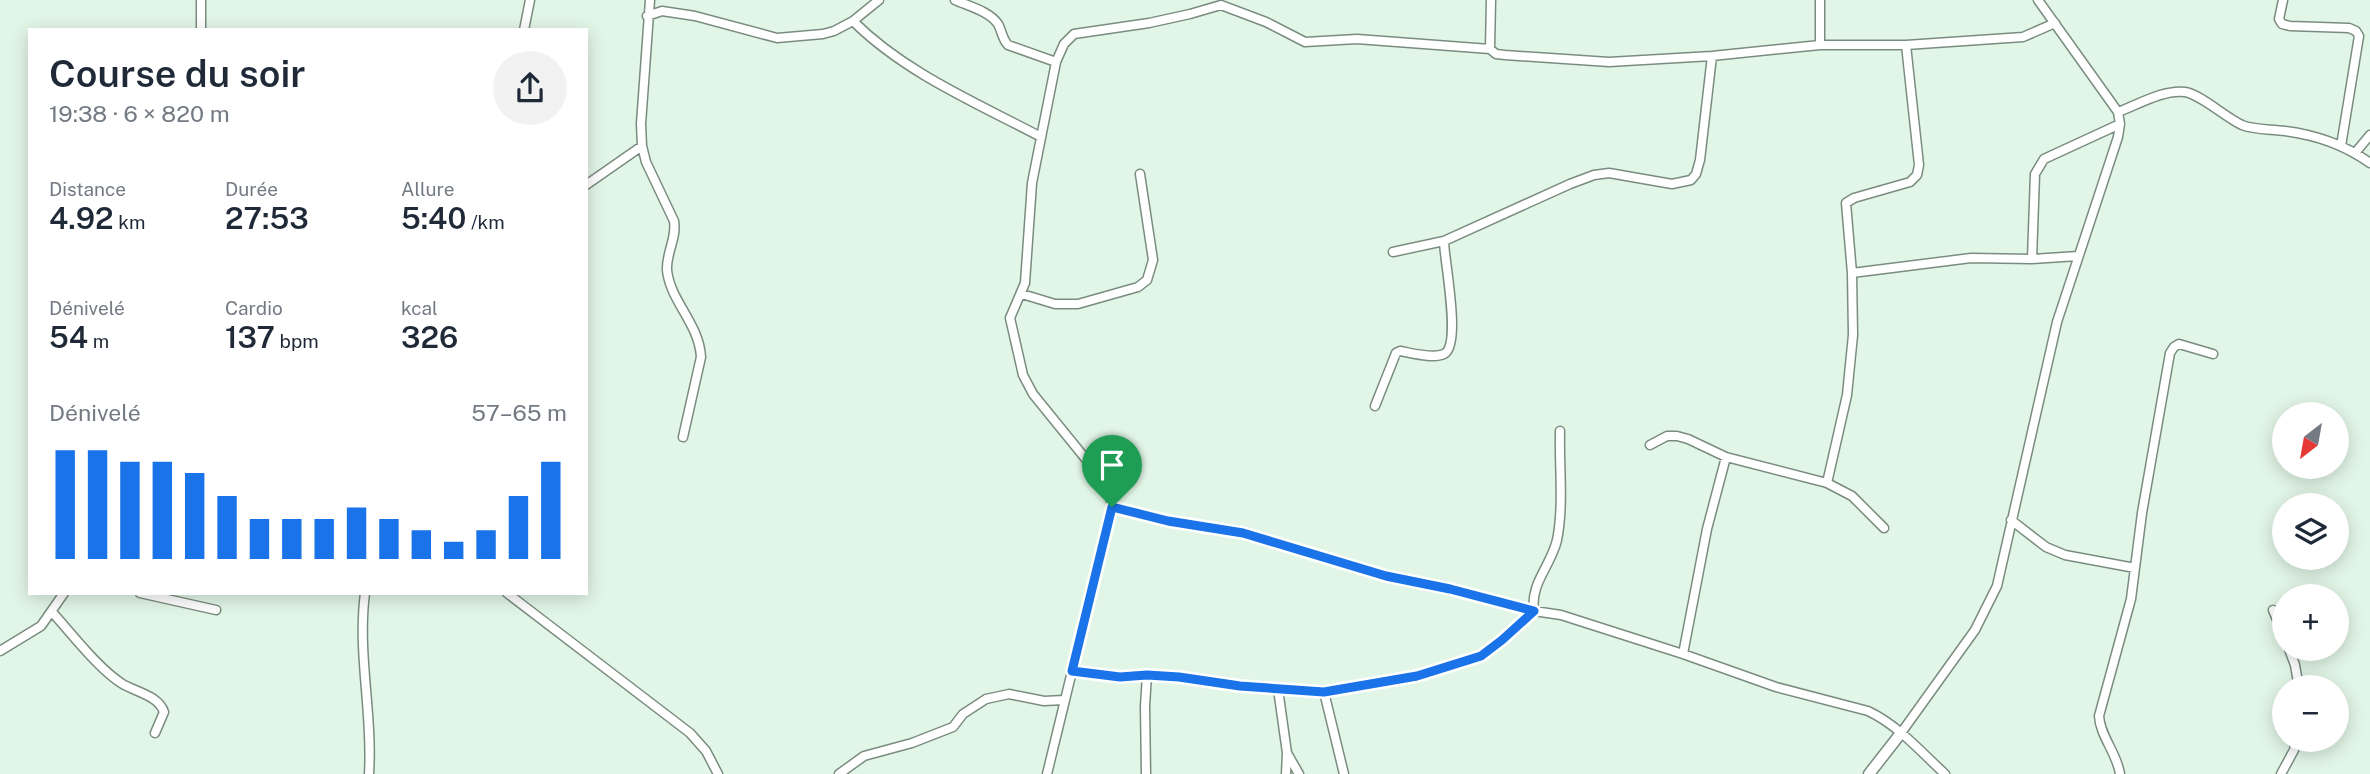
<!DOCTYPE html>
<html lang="fr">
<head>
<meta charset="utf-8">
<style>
	:root { --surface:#fff; --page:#f2f2f3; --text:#1f2937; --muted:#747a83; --accent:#1a73e8 }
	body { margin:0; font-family:"Public Sans",sans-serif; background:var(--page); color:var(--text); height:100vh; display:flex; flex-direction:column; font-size:26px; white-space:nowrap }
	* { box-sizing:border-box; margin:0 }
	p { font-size:23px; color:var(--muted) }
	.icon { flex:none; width:38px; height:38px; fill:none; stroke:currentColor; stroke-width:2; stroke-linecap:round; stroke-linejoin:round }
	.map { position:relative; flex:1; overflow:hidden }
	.side { position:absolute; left:28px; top:28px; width:560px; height:567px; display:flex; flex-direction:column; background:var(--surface); border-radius:0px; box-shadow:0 4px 18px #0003 }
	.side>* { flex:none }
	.needle { width:46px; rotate:211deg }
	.fabs { position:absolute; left:2272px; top:402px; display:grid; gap:14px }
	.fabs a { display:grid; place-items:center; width:77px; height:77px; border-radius:50%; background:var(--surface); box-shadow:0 4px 18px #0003; font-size:35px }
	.pin { position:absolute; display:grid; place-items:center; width:60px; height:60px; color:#fff; margin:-72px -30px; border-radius:50% 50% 50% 0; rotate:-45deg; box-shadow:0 0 7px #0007 }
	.pin .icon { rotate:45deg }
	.round { display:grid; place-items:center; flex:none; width:74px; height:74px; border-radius:37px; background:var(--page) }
	.overview { display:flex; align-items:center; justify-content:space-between; height:119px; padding:0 21px }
	h1 { font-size:38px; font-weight:600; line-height:52px }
	.metrics { display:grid; grid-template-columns:repeat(3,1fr); gap:10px; height:119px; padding:7px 21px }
	.metrics div { display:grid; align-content:center }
	.metrics b { font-size:30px; font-weight:600 }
	.metrics small { font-size:19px; font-weight:400 }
	.metrics p { font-size:19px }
	.chart { height:196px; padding:14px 21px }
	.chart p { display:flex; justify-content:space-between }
	.chart svg { width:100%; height:126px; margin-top:7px; stroke:var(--accent); stroke-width:6 }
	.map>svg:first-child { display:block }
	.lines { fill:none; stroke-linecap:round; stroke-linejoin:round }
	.minor-casing { stroke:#7a8c7f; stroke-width:11 }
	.tertiary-casing { stroke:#7a8c7f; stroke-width:13 }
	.minor { stroke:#fff; stroke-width:8 }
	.tertiary { stroke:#fff; stroke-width:10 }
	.route-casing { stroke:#fff; stroke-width:14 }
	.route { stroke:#1a73e8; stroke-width:9 }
</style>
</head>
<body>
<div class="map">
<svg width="2370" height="774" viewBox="0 0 2370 774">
	<rect width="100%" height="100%" fill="#e2f6e7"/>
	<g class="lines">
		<g class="minor-casing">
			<path id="minor" d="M201 0V30
				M650 0 641 124 642 146 646 162 674 221C677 238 666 253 667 270 670 301 699 323 701 357L683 437
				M955 0C968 6 989 11 998 24 1002 31 1002 39 1008 45L1056 62
				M2283 0 2279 19 2282 24 2290 26 2349 28 2356 31 2359 36 2341 146
				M647 16 662 11 695 16 777 38 823 34 834 31 853 21 879 0
				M853 21C905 73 977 103 1041 137
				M524 30 530 0
				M1820 45V0
				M1490 49 1491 0
				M2118 112C2137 105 2164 89 2185 92 2200 94 2225 117 2242 125 2254 130 2271 129 2285 131 2316 135 2345 145 2370 163
				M2355 153 2370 135
				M586 185 642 146
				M1393 252 1444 241 1570 184 1594 175 1609 173 1672 184 1691 180 1696 174 1700 160 1712 56
				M2032 259 2035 174 2044 159 2120 124
				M1852 273 1971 258 2032 259 2078 256
				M1022 294 1055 304H1078L1138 287 1147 280 1153 260 1140 174
				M1375 406 1396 353 1400 351C1412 353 1433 359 1444 354 1462 345 1444 260 1444 241
				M1650 445 1667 436H1677L1688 439 1726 457 1827 483 1852 496 1884 528
				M1827 483 1847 395 1853 335 1852 273 1846 203 1854 198 1910 182 1917 175 1919 165 1906 45
				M1112 507 1168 521 1243 533 1386 576 1450 589 1534 611 1561 615 1683 654 1776 687 1868 711C1898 725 1921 752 1945 774
				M2011 520 2046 547 2065 555 2135 568
				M140 593 216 610
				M365 593C357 654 373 713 369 774
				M507 593 690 733 706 751 718 774
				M2273 610 2284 636
				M52 612C72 634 97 667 121 683 135 692 158 695 164 712L155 733
				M2289 649 2295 665 2299 688
				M0 651 41 626 64 593
				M1683 654 1707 529 1726 457
				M1072 671 1120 677 1147 675 1179 677 1240 686 1324 692 1417 676 1481 656 1502 640 1534 611C1530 583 1551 566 1557 540 1564 505 1559 466 1560 431
				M1278 689 1287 753 1286 774
				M1324 692 1344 774
				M1901 733 1975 630 1997 586 2057 322 2118 137 2120 124 2118 112 2038 0
				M1287 753 1299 774
				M839 774 864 756 912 743 953 727 963 714 986 699 1009 694 1044 701 1064 700
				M1047 774 1112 507 1109 490 1102 479 1033 394 1023 375 1010 318 1025 283 1032 183 1056 62 1064 44 1074 34 1149 23 1190 14 1221 5 1266 22 1305 42 1357 39 1490 49 1496 54 1505 55 1609 62 1712 56 1820 45H1906L2023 37 2055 23
				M1146 774 1145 706 1147 675
				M2120 774C2117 753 2100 736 2099 716L2131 599 2142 513 2170 353 2174 347 2179 344 2213 354
				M2281 774 2294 750 2296 740"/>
		</g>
		<g class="tertiary-casing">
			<path id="tertiary" d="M1869 774 1901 733"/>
		</g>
		<use href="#minor" class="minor"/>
		<use href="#tertiary" class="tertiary"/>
	</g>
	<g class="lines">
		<g class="route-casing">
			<path id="route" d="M1112 507 1168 521 1243 533 1386 576 1450 589 1534 611 1502 640 1481 656 1417 676 1324 692 1240 686 1179 677 1147 675 1120 677 1072 671Z"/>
		</g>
		<use href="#route" class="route"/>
	</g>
</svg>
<div class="fabs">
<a><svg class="needle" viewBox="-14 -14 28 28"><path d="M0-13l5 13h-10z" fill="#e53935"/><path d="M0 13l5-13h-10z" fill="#747a83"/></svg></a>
<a><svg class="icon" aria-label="layers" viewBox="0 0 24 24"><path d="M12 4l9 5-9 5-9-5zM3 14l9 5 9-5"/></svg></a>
<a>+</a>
<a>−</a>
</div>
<div class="pin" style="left:1112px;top:507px;background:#1e9e55"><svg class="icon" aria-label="arrive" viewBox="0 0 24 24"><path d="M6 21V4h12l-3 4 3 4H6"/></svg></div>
<section class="side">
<div class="overview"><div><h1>Course du soir</h1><p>19:38 · 6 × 820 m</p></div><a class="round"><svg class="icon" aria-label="share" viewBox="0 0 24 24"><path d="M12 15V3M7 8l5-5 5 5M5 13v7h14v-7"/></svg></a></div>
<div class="metrics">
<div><p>Distance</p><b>4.92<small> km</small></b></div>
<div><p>Durée</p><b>27:53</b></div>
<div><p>Allure</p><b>5:40<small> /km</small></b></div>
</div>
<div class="metrics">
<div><p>Dénivelé</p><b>54<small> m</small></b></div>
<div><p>Cardio</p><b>137<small> bpm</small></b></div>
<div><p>kcal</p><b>326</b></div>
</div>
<div class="chart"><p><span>Dénivelé</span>57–65 m</p>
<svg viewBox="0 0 160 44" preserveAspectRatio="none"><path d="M5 44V6M15 44V6M25 44V10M35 44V10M45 44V14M55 44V22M65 44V30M75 44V30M85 44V30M95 44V26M105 44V30M115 44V34M125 44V38M135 44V34M145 44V22M155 44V10"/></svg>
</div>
</section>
</div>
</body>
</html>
